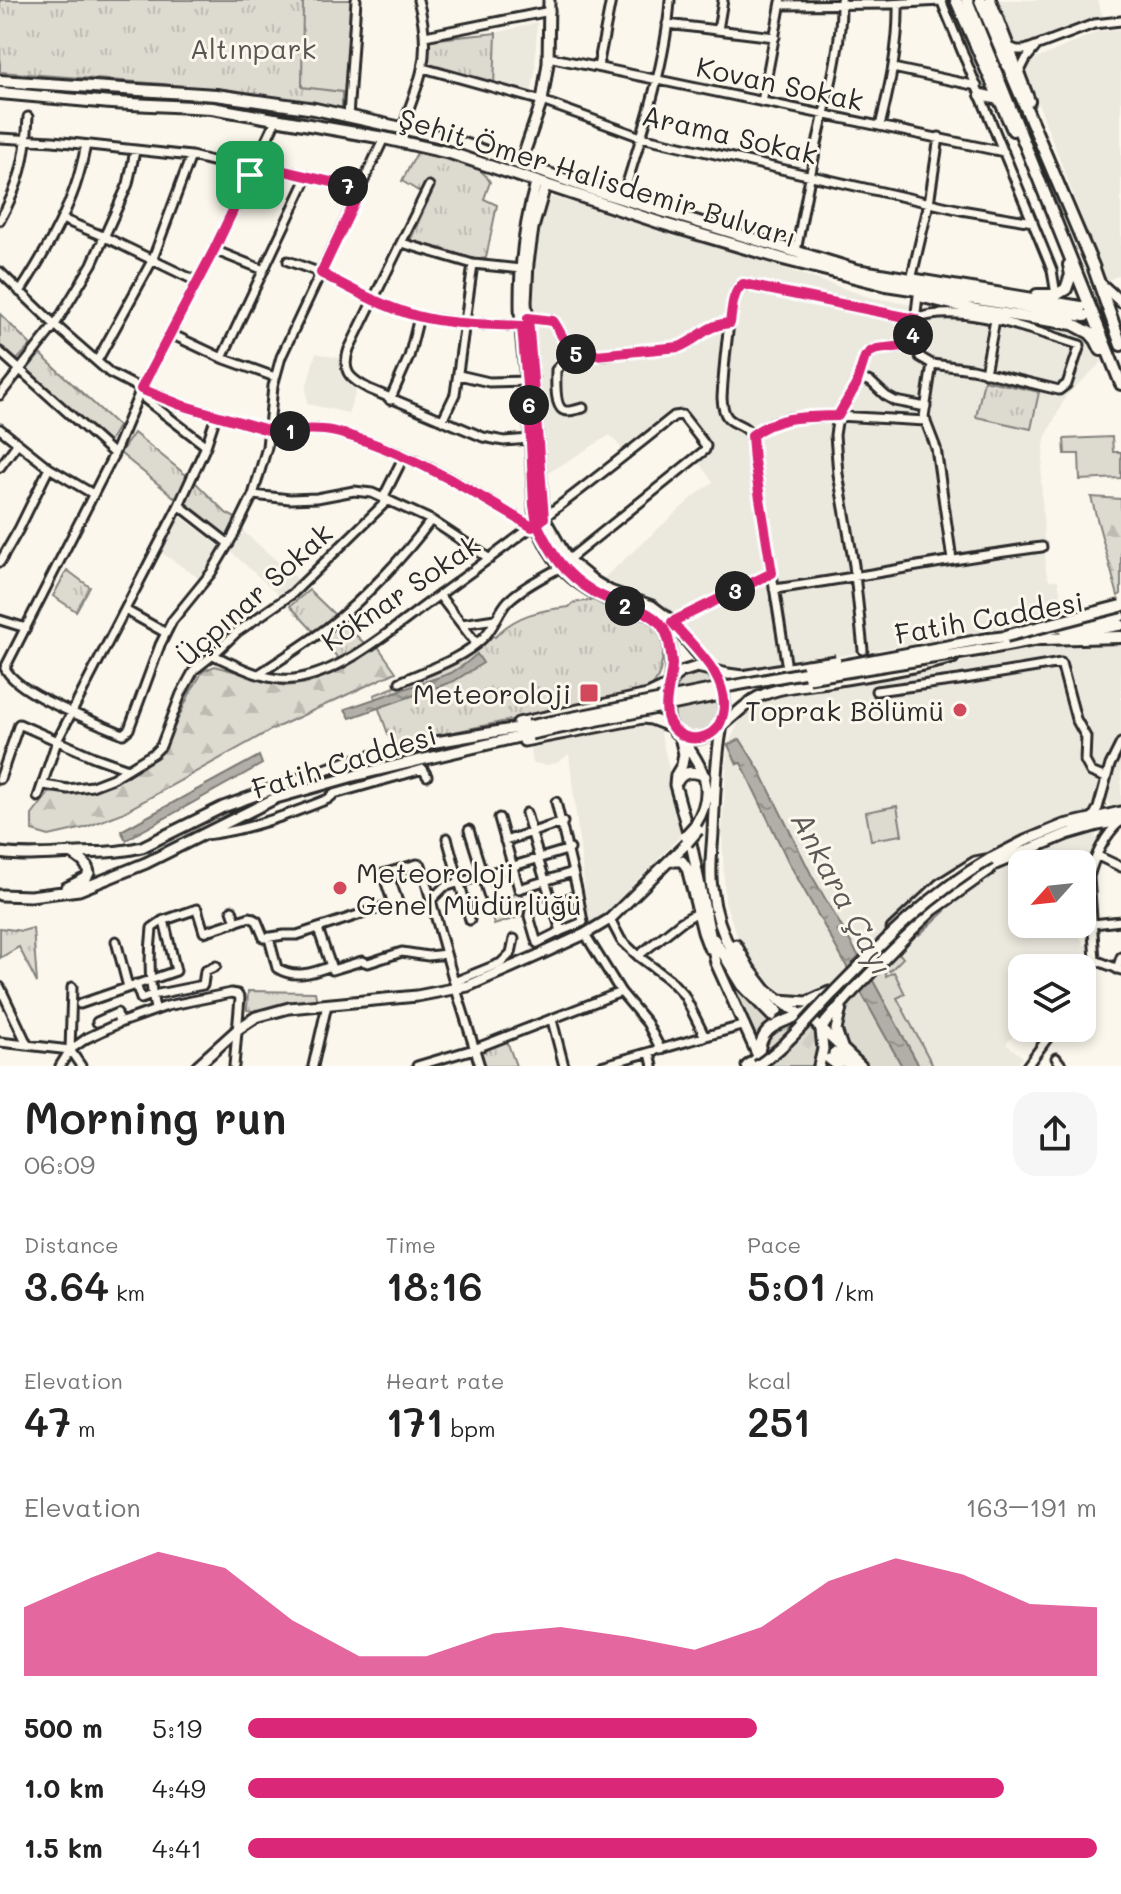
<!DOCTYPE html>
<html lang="en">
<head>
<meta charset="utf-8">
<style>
	:root { --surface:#fff; --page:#f6f6f6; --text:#222; --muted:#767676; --accent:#db2777 }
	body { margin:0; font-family:Mali,sans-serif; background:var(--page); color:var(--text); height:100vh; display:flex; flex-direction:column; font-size:30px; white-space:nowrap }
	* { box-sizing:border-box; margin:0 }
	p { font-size:26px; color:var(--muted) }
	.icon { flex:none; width:44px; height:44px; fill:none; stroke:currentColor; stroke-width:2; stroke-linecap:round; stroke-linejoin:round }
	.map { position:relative; height:1066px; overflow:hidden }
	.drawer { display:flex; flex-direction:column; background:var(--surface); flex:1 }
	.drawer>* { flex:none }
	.needle { width:52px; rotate:243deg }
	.fabs { position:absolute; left:1008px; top:850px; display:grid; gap:16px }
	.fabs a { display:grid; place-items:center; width:88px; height:88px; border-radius:16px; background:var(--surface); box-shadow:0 4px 12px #0003; font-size:40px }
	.pin { position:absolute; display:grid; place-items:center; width:68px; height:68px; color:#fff; margin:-34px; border-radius:16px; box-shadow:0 4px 12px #0006 }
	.km { position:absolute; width:40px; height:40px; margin:-20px; border-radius:50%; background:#222; color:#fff; font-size:22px; line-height:40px; text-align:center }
	.round { display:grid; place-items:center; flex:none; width:84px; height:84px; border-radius:24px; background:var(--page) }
	.overview { display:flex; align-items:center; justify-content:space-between; height:136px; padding:0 24px }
	h1 { font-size:44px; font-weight:600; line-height:60px }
	.figures { display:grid; grid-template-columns:repeat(3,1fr); gap:12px; height:136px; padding:8px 24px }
	.figures div { display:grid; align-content:center }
	.figures b { font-size:40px; font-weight:600 }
	.figures small { font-size:22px; font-weight:400 }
	.figures p { font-size:22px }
	.chart { height:224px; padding:16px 24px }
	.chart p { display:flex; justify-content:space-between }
	.chart svg { width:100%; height:144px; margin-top:8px; fill:var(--accent); opacity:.7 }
	ul { padding:0 24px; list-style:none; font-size:26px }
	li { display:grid; grid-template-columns:128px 96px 1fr; align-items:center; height:60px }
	li i { height:20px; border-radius:10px; background:var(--accent) }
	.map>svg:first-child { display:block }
	.built { fill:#ebe8de; fill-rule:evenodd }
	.green { fill:#dddad0; stroke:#84827e; stroke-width:2 }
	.forest { fill:url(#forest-firs); stroke:#84827e; stroke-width:2 }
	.park { fill:url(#park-tufts); stroke:#84827e; stroke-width:2 }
	.water { fill:url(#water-ripples); stroke:#7b7a75; stroke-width:2 }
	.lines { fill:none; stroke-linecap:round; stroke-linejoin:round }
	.major-tunnel { stroke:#d1cec5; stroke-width:9; stroke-dasharray:9 4.5; stroke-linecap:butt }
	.minor-casing { stroke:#2b2b2b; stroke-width:13 }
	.major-casing { stroke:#2b2b2b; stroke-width:15 }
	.highway-casing { stroke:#2b2b2b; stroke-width:16 }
	.minor { stroke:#fbf7ec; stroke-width:7 }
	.major { stroke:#fbf7ec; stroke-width:9 }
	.highway { stroke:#fbf7ec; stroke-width:10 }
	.major-bridge-casing { stroke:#2b2b2b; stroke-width:15; stroke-linecap:butt }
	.highway-bridge-casing { stroke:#2b2b2b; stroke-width:16; stroke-linecap:butt }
	.major-bridge { stroke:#fbf7ec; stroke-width:9 }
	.highway-bridge { stroke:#fbf7ec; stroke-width:10 }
	.route-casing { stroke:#fff; stroke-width:16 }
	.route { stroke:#db2777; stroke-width:10 }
	.poi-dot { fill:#d1495b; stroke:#fbf7ec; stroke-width:3 }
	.labels { text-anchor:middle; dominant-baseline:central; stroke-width:6; stroke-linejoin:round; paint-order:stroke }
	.park-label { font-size:28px; fill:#585754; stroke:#fbf7ec }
	.street-label { font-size:28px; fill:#2b2b2b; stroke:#fbf7ec }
	.poi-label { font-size:28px; fill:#2b2b2b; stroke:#fbf7ec; text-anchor:end }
	.water-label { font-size:30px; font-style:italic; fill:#5a5956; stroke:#fbf7ec }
</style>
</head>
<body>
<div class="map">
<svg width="1121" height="1066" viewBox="0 0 1121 1066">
	<defs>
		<pattern id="forest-firs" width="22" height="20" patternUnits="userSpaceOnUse" patternTransform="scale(2)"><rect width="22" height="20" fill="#dddad0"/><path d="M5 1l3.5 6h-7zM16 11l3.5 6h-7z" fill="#bebbb3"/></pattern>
		<pattern id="park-tufts" width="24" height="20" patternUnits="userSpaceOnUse" patternTransform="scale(2)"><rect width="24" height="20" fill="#dddad0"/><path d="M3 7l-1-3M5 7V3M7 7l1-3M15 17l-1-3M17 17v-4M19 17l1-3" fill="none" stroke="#bebbb3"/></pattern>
		<pattern id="water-ripples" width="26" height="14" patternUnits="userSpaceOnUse" patternTransform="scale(2)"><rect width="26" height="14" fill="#b1afa7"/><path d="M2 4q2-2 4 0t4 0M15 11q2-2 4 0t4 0" fill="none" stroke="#908f88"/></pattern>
	</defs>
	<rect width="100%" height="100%" fill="#fbf7ec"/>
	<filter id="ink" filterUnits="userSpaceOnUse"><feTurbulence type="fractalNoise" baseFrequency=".0125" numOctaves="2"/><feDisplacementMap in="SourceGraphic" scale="16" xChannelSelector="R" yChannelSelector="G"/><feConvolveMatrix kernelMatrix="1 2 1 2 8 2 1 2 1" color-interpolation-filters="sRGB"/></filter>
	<g filter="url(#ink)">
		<path class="built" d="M997 0H1097L1104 20 1017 48Z
			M537 22 535 72 531 95 494 86 496 33Z
			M1121 29V274L1106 281 1026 71 1032 61 1097 32Z
			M552 197 607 212 670 235 733 251 869 297 912 305 1077 331 1091 343 1102 362 1066 396 1045 438 1041 480 1046 571 1049 580H1058L1064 617 1027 625 742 672 731 671 719 662 674 616 604 578 691 499 713 482 698 461 711 449 712 445 680 408 625 452 610 435 545 475 534 324 533 264 538 229 547 200Z
			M316 353 339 358 345 378 357 389 348 413 307 404 306 388Z
			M180 516 221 547 200 579 161 552Z
			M244 532 300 581 281 597 231 552Z
			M1121 640V805L1110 806 1107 799 1108 789 1098 788 1094 810 1031 830 973 858 909 908 830 988 815 997 793 999 780 995 767 985 751 964 740 944 725 902 722 831 728 745 739 721 751 710 772 699 812 688 912 672 1044 646Z
			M649 725 659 727 684 832 611 908 589 926 569 754 557 763 546 765 533 763 530 747 566 738Z
			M1094 830 1097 841 1084 875 1088 932 1080 937 1084 945 1088 944 1084 969 1082 973V968H1022V1026L1006 1044 1023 1057 1016 1066H919L872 979 927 922 979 883 1008 865 1034 852 1061 840ZM1022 864H1082V924H1022Z"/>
		<path class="green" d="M229 0H356L348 117 315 109Z
			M1112 437 1113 452H1121V478L1080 480 1079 454H1065L1064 439Z
			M697 672C700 672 706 673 709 675 722 683 724 709 718 722 707 741 679 737 672 717 669 706 676 684 685 676 689 673 692 673 697 672Z
			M897 806 902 835 871 840 866 812Z
			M522 892 528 914 494 925 488 902Z
			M943 909 945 911 919 935 917 934 899 953 903 958 890 971 885 968 886 976 894 972 905 994 897 998 933 1066H919L872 979 921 928Z
			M718 953 772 1020 757 1038Z
			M860 990 902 1066H866C859 1059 848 1051 843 1043 831 1024 847 1003 860 990Z
			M800 1020C820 1028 819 1048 812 1066H765C762 1036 773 1030 800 1020Z"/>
		<path class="forest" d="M1091 497 1121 499V594L1118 596Z
			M377 645 396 672 271 730 122 813 84 828 49 836 32 831V815L49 793 96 788 141 768 163 751 190 693 203 671 215 666 285 686 308 683 341 670Z"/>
		<path class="park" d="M0 0H303L302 87 342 92V109L164 84 0 72Z
			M496 33 494 86 428 66V40Z
			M418 151C443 157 477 158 490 182L484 199 497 205 486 258 474 260 410 241 432 192 431 188 427 185 420 192 402 181Z
			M0 314 31 345 17 360 0 345Z
			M40 354 118 426 109 442 27 370Z
			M984 380 1039 392 1031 429 976 417Z
			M134 433 196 483 226 513 237 519 228 537 222 536 120 453Z
			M67 570 90 587 76 611 53 596Z
			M309 590 364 643 340 660 290 606Z
			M598 599C629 612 671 618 662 661 660 674 657 685 645 692L392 745 374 695 449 666 470 653 490 634 495 637C515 615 540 610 569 607L573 603Z
			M0 928 22 931 33 928 37 983 19 947 0 958Z
			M248 991 315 992 317 1002 253 1011 247 1010Z
			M507 1041 516 1066H484L479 1051Z"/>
		<path class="water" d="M477 654 483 663 454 681 350 718 345 709 451 673 465 664Z
			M740 739 760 771 812 876 872 979 919 1066H902L788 861 741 763 737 764 728 745Z
			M259 756 262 764 126 840 121 831Z"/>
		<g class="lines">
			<path class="major-tunnel" d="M777 1011 834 1053
				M772 1016 827 1057"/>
			<g class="minor-casing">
				<path id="minor" d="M941 0 1046 255 1052 270 1056 295
					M781 5 888 4 941 1
					M667 24 775 37
					M718 30 723 0
					M425 36 550 11
					M1009 47 1017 50H1025L1094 24 1121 21
					M548 57 1004 152
					M598 67 611 0
					M423 68 542 101 641 137 961 210 1033 222
					M893 68 977 86
					M1019 73 1026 59 1035 48
					M762 102 781 2
					M348 117 356 0
					M277 118 214 250 141 389 114 454 5 668C18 695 94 721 123 734L129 729 160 645 172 621 211 573 233 536 253 495 267 447 273 386 281 357 384 138
					M880 126C890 85 899 45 898 4
					M0 138 53 141 191 156 216 162 250 175
					M402 142C403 116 417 94 422 69 427 46 424 22 418 0
					M255 164 361 189
					M429 186 349 349C341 372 350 379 369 389L483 437 504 441 530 439
					M622 199C641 138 666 64 670 0
					M62 219 105 237 198 282
					M0 220C20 184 26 158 28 117
					M402 243 473 264 521 269
					M214 250 264 270
					M796 252C803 213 810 174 819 135 829 91 842 46 841 0
					M288 261 321 273 374 301 419 317 466 324 522 326
					M0 272 55 325 110 373 141 389 181 405 268 430C286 432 305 428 324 430 338 431 352 437 366 441 425 461 479 495 532 527
					M911 280 929 203 939 137
					M20 292C42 258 62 224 75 187 80 173 83 159 86 145
					M528 318 553 321 573 352 586 356 679 347C699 339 707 324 730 323
					M917 333 920 357 932 364 924 417 936 448 952 560
					M171 334 222 358 275 377
					M0 352 114 454
					M573 352 556 370C556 379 554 405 563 410 568 413 577 409 583 408
					M222 358 308 176
					M97 361 152 261 191 156
					M985 373 995 320
					M459 375 489 382 527 381
					M858 378 871 382 886 396 895 401 926 407
					M141 389 145 399 206 446
					M0 395 55 325 92 264 128 184 135 151
					M390 400 409 357 419 317
					M442 421 455 394 473 264
					M0 429 49 468 93 494
					M752 435C739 417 724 430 722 398 723 379 729 299 738 288 740 286 742 285 743 284L915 319C963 302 1033 331 1080 345L1067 384 1059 390 972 369 932 364
					M0 467 17 444
					M253 495 290 499 317 498 354 491 372 493 431 520 490 559
					M383 498 404 456
					M179 505 229 544
					M0 562 19 529 49 468
					M774 589C864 577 952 558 1042 547
					M439 595 476 643
					M125 610 166 633
					M0 620 26 628
					M672 622 772 573
					M462 624 495 619
					M863 650 854 565 838 474 835 435 838 416 856 385 865 357 870 352 877 349 912 345 918 296
					M213 655C238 666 266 682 294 679 343 673 392 629 431 601 514 541 595 480 674 416L682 415 706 446 705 450 568 560
					M786 662 754 461 752 435 772 423 789 418 838 416 926 421
					M259 674C282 659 305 644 327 628 362 601 405 556 431 520
					M400 682C429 669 460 660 483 638 494 628 498 612 508 601 523 587 543 577 561 567
					M876 691 959 680 1061 663 1076 719 1086 737 1085 761 1091 772 1106 778
					M0 779 19 724 94 757 128 769
					M44 785 68 789 92 786 113 778 154 753 161 746 181 694 194 670 213 655 237 632 292 594 388 500
					M38 797 57 741 179 505 206 446 216 416
					M526 813 539 858
					M1093 817 1098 808 1110 765 1121 743
					M499 818 519 889 573 872
					M469 830 483 875
					M203 835C243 832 291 814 328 799L334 794 423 769 427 776
					M447 838 470 920
					M505 841 563 822
					M1098 856 1121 867
					M538 858 561 931 583 922 577 889 556 802
					M482 875 490 900
					M431 900 444 887 570 849
					M393 904 383 874 417 864 421 865 456 989 480 1066
					M232 910 236 922
					M610 919 621 940 638 956 669 979 684 995 705 1037
					M1093 924 1121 921
					M318 929 331 966
					M561 931 537 943 529 916 530 910 577 896
					M585 934 621 992 647 1023 661 1050
					M269 938 277 968C294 979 313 973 331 966L332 970 362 961 368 963 402 952 428 956 446 954
					M116 941 128 987
					M638 956 681 922 698 912
					M1095 960 1121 970
					M1117 969 1121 957
					M454 982 501 963 511 953 514 939
					M136 984 141 999 152 995
					M0 987 27 1044
					M1082 990 1095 960 1089 877C1094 858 1105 834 1121 821
					M158 994 203 985 205 971 216 966
					M80 1004 176 971 164 920
					M155 1009C149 982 149 955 152 928L162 921 197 909 204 932 250 917 257 921 264 938 284 935H297L398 902 388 873
					M552 1020 564 1066
					M97 1022 117 1013 119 1023
					M0 1042 70 1050
					M70 1050 72 987
					M70 1050 81 1066
					M650 1053 653 1066
					M1056 1058 1062 1066
					M60 1066 70 1050 87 1038 119 1023 167 1006 231 993 237 994 240 998 234 1066
					M313 1066 327 1005
					M417 1066 474 1049 621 992
					M601 1066 745 1025
					M1027 1066 1055 1028"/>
			</g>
			<g class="major-casing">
				<path id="major" d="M520 165 542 101 548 63 549 0
					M536 183C525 222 520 261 520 302 520 342 528 383 530 423 531 445 532 467 533 489 534 501 533 514 537 525 542 539 551 555 561 567 573 581 593 594 611 601 632 609 656 610 666 633 670 641 671 653 671 662 673 683 652 737 693 739 715 740 738 707 758 697 778 687 806 685 828 682 870 675 912 669 953 658
					M545 186 533 228 528 263 526 302 544 518 568 560 595 582 610 591 652 606 668 618 720 681C729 704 720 729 718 753 715 780 714 806 713 833 712 851 709 870 712 888 717 935 743 980 777 1011
					M1100 283 1121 302
					M1042 631 1121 616
					M1065 635 1121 625
					M985 639 1011 636
					M983 650 1047 638
					M518 723 648 695 669 685 673 678 681 672 697 667 728 674 742 676 807 665
					M681 737C702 767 718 789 695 825
					M524 741 643 718 651 719 672 727
					M681 741 684 754 682 765 676 775 675 785 687 828
					M677 782C683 770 694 771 705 776
					M691 843 716 963 758 1056
					M0 853C26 857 52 854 78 853 102 852 118 853 142 847L223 807 347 762 430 743 529 726
					M669 861H682L687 868 703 932 709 948
					M66 888 86 878 89 873C87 862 80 859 71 853
					M0 895 30 896 79 890 146 863 276 798 357 775 531 734
					M892 929 940 884 975 862 990 859 1025 841 1064 825 1121 812
					M714 939 742 985 772 1016
					M736 945 749 968 765 989 789 1007 814 1022 861 1066
					M779 1000 807 1002 829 992
					M841 1008 836 1030 842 1047
					M834 1053 850 1066
					M829 1059 838 1066
					M197 1066 238 1029 256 1017 289 1008 417 996 468 986 539 955 585 934 610 919 687 843
					M747 1066 759 1057C759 1016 795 1025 817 1005
					M819 1066 823 1049 821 1030 826 1022 853 991 911 931 933 910 989 870 993 865 1067 834 1098 825 1121 821"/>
			</g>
			<g class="highway-casing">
				<path id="highway" d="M956 0 1013 130
					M967 0 1121 384
					M980 0 1093 266 1121 345
					M990 0 1029 101
					M0 81 216 95 315 109 447 138 597 191 856 270 1081 307
					M0 93 111 103 212 108 384 138 450 153 661 223 783 259 886 285 1085 316
					M981 95 999 99
					M1037 295H1056L1066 289 1071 275 1069 265
					M923 297 977 310 1073 324 1090 333 1096 340 1101 350
					M1041 639 1121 637"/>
			</g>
			<use href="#minor" class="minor"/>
			<use href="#major" class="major"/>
			<use href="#highway" class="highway"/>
			<g class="major-bridge-casing">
				<path id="major-bridge" d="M807 665 836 661
					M809 678 987 649
					M529 726 715 689 985 639
					M531 734 720 695
					M685 836 695 825
					M687 843 698 830
					M757 1066C786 1047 808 1019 832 994 881 944 929 894 990 859"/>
			</g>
			<g class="highway-bridge-casing">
				<path id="highway-bridge" d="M1006 636 1121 606"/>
			</g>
			<use href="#major-bridge" class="major-bridge"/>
			<use href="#highway-bridge" class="highway-bridge"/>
		</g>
	</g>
	<g class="lines" filter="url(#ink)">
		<g class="route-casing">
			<path id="route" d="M250 175 214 250 141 389 181 405 268 430C286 432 305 428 324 430 338 431 352 437 366 441 425 462 478 495 532 527L537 524C552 555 564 574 594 592 617 607 654 605 666 633 670 641 671 654 672 663 672 684 656 716 677 732 686 739 696 740 706 736 716 732 721 724 723 714 731 678 693 647 672 622L772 573 754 461 752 435C780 415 805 417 838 416L856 385 865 357 870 352 877 349 912 345 915 319 743 284C732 292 732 310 730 323 707 324 699 339 679 347L586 356C566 352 563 335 553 321L528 318 544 518 537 524 534 505 530 421 522 326C487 324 451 325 417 316 383 307 353 290 321 273L361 189 255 164 250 175"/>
		</g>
		<use href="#route" class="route"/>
	</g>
	<g class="poi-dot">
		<rect x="579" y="683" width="20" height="20" rx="4"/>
		<circle cx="960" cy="710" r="8"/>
		<circle cx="340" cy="888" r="8"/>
	</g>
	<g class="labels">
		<g class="park-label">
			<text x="253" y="48">Altınpark</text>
		</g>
		<g class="street-label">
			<text transform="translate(780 83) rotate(12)">Kovan Sokak</text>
			<text transform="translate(730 134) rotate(13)">Arama Sokak</text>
			<text transform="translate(598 177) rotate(17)">Şehit Ömer Halisdemir Bulvarı</text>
			<text transform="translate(400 592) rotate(-34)">Köknar Sokak</text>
			<text transform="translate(254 594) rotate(-42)">Üçpınar Sokak</text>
			<text transform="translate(989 617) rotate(-10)">Fatih Caddesi</text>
			<text transform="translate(344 761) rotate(-17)">Fatih Caddesi</text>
		</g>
		<g class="poi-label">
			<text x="571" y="693">Meteoroloji</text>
			<text x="944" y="710">Toprak Bölümü</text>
			<text x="356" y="872" text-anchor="start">Meteoroloji<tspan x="356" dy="32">Genel Müdürlüğü</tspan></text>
		</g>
		<g class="water-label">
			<text transform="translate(843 893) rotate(62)">Ankara Çayı</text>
		</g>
	</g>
</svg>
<div class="fabs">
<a><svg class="needle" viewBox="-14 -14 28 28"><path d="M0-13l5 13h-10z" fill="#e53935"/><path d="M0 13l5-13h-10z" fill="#767676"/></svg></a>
<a><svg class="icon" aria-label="layers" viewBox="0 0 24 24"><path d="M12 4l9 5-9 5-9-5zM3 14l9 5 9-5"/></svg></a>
</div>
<div class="pin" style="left:250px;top:175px;background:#1e9e55"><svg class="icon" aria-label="arrive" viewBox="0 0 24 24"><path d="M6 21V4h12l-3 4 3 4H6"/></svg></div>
<b class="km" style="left:290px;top:431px">1</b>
<b class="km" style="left:625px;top:606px">2</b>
<b class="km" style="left:735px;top:591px">3</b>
<b class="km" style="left:913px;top:335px">4</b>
<b class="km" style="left:576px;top:354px">5</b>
<b class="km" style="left:529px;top:405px">6</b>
<b class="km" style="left:348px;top:186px">7</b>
</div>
<section class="drawer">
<div class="overview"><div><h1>Morning run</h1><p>06:09</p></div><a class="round"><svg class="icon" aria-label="share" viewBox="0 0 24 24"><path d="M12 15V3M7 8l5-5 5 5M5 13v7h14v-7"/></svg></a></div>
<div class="figures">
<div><p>Distance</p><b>3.64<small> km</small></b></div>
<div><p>Time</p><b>18:16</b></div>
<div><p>Pace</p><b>5:01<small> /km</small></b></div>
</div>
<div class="figures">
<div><p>Elevation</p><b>47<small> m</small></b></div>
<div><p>Heart rate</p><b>171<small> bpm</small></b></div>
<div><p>kcal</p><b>251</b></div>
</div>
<div class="chart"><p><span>Elevation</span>163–191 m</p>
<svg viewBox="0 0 160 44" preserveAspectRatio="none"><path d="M0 44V23L10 14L20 6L30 11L40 27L50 38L60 38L70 31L80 29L90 32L100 36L110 29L120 15L130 8L140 13L150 22L160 23V44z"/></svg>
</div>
<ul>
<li><b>500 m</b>5:19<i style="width:60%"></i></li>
<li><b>1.0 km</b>4:49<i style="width:89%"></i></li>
<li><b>1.5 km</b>4:41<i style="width:100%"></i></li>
</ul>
</section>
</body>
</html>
